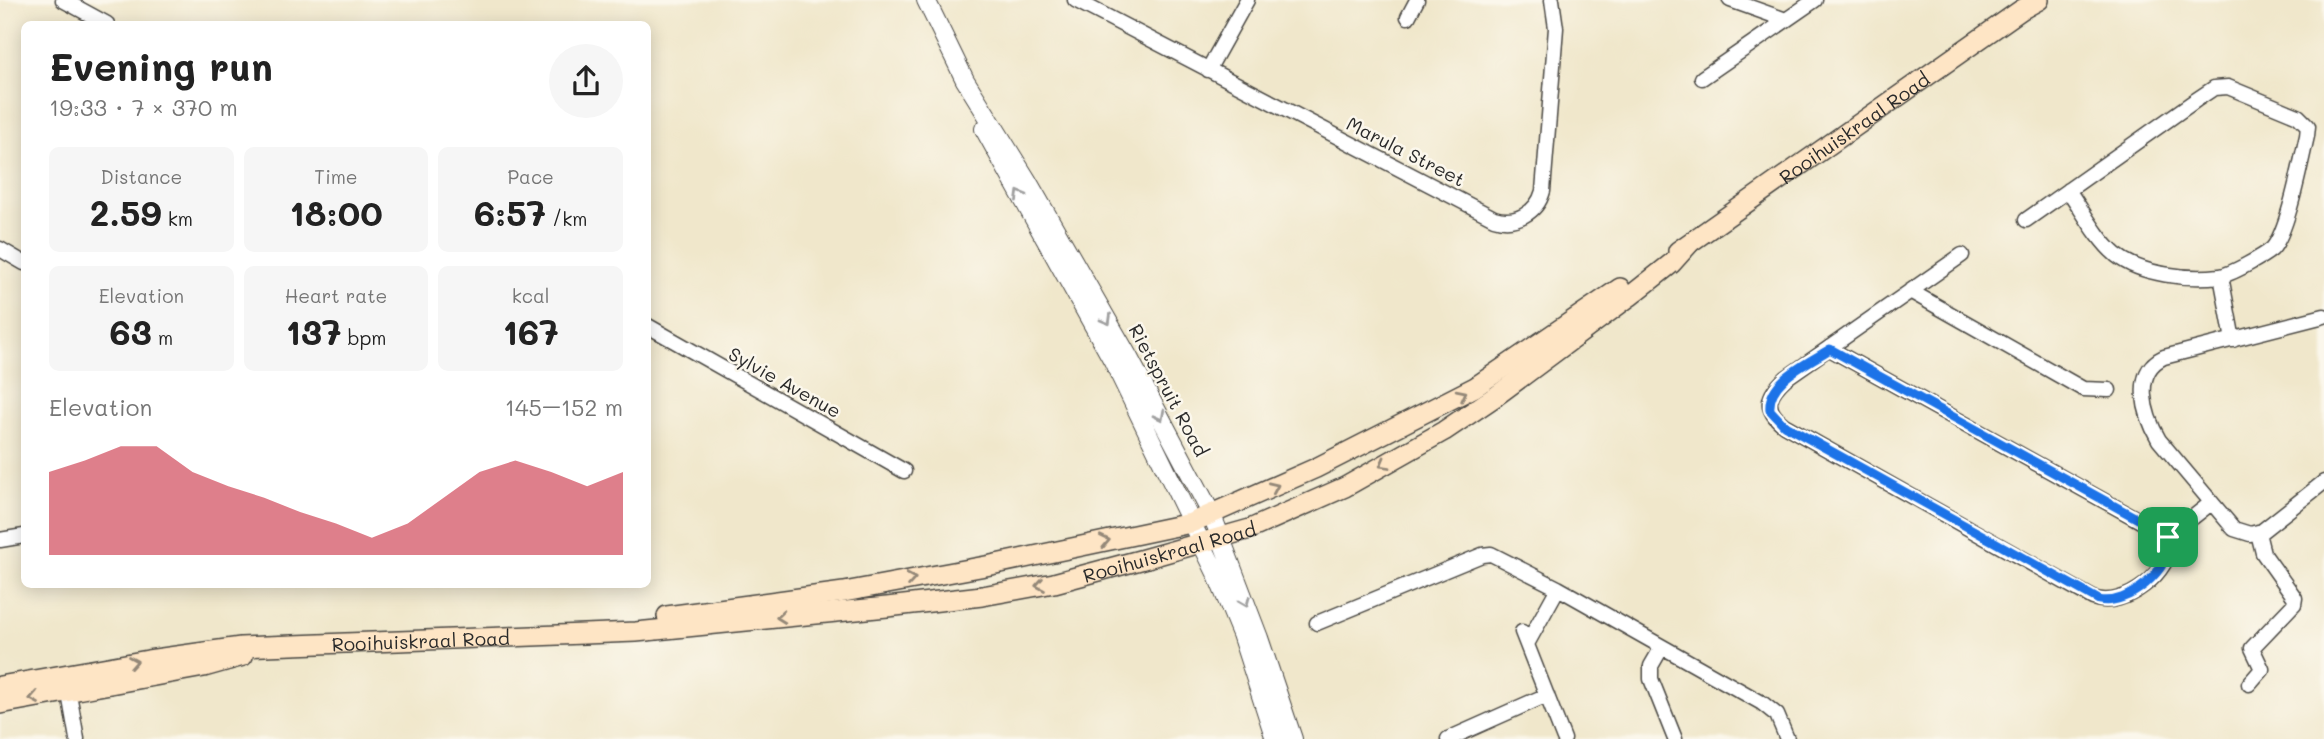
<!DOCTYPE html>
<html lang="en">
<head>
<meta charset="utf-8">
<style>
	:root { --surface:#fff; --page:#f6f6f6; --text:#222; --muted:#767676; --accent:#d1495b }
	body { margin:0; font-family:Mali,sans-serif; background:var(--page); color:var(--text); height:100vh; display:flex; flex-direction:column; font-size:26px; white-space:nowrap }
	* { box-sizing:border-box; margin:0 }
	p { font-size:23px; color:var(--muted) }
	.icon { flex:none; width:38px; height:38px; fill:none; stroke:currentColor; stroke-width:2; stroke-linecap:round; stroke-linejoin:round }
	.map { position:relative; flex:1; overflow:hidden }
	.side { position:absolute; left:21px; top:21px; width:630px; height:567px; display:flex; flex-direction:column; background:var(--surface); border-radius:10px; box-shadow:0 4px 18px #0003 }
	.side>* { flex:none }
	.pin { position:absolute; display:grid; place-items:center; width:60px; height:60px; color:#fff; margin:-30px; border-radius:14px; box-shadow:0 4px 10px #0006 }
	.round { display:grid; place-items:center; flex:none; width:74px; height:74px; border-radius:37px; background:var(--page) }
	.summary { display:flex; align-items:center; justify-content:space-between; height:119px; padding:0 28px }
	h1 { font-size:38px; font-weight:700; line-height:52px }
	.stats { display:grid; grid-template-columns:repeat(3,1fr); gap:10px; height:119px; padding:7px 28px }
	.stats div { display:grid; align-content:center; border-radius:10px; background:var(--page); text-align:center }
	.stats b { font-size:35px; font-weight:700 }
	.stats small { font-size:19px; font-weight:400 }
	.stats p { font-size:19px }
	.chart { height:196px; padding:14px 28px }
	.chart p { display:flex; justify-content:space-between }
	.chart svg { width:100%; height:126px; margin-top:7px; fill:var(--accent); opacity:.7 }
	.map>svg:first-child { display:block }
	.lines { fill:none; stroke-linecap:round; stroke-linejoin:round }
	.minor-casing { stroke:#494743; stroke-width:17 }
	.tertiary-casing { stroke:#494743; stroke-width:20 }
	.secondary-casing { stroke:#494743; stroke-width:22 }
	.minor { stroke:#fff; stroke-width:14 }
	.tertiary { stroke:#fff; stroke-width:18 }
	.secondary { stroke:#fee5c5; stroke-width:19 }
	.oneway { stroke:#a0a0a0 }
	.oneway2 { stroke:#948878 }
	.route-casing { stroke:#fff; stroke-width:14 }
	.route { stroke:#1a73e8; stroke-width:9 }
	.labels { text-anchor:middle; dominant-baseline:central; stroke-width:5; stroke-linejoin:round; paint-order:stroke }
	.street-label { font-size:19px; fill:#2b2b2b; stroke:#fbf7ec }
</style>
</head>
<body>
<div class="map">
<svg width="2324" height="739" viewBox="0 0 2324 739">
	<rect width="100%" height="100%" fill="#fbf7ec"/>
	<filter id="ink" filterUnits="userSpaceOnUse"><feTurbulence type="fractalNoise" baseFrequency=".0143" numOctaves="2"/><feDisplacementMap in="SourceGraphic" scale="14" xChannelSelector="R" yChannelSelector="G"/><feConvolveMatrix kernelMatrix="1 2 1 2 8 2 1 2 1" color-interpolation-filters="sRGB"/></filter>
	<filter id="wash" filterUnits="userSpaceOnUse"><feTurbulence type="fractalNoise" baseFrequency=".00686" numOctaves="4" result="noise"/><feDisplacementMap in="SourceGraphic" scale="28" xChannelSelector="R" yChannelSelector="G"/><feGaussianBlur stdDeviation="1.57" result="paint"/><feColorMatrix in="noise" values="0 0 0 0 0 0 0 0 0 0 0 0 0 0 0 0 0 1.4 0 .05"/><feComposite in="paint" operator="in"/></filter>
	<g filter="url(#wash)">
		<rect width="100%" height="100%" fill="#f0e7cb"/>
	</g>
	<g filter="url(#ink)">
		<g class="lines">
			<g class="minor-casing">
				<path id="minor" d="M63 0 107 24
					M1075 0 1494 218C1515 225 1537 213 1543 191L1556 28 1552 0
					M1730 0 1786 20
					M1408 17 1417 0
					M1208 70 1247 0
					M1702 78 1815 0
					M2026 220 2196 100 2214 88 2228 87 2298 116 2308 126 2307 136C2301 161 2288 232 2272 249 2264 256 2230 275 2220 276 2189 280 2141 275 2116 255 2097 239 2083 211 2068 190
					M0 249 24 263
					M2221 276 2233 340
					M1910 291 2083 389 2109 390
					M2324 316 2164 357C2131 372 2145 416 2159 440L2234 529 2250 534 2262 531 2324 482
					M648 326 904 471
					M1830 349 2164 534 2170 540C2173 571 2124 610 2093 598L1784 425C1762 408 1768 394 1786 378L1962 255
					M2168 537 2211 503
					M0 540 24 536
					M1317 623 1482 555 1491 554 1558 588 1762 703 1777 715 1787 739
					M1522 632 1564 739
					M1527 644 1558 588
					M1662 647 1651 666V679L1675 739
					M67 682 77 739
					M2249 684 2262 669 2252 648 2294 604 2295 598 2263 553 2258 533
					M1448 739 1547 695"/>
			</g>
			<g class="tertiary-casing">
				<path id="tertiary" d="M926 0 965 80 1027 180 1128 356 1212 515 1259 638 1293 739
					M984 129 1113 361 1216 573 1241 634 1275 739"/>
			</g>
			<g class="secondary-casing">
				<g id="secondary">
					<path id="s1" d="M1678 251 2021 10 2039 0"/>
					<path d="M667 616 844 592 991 565 1191 523 1316 468 1475 387 1620 288"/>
					<path id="s2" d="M0 686 148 660 241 647 636 632 887 607 982 596 1054 583 1140 560 1250 529 1345 487 1444 431 1496 396 1629 297 1672 263 1689 244"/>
					<path d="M0 704 204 667 243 656"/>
				</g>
			</g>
			<use href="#minor" class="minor"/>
			<use href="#tertiary" class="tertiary"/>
			<use href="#secondary" class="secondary"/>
		</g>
		<defs><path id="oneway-chevron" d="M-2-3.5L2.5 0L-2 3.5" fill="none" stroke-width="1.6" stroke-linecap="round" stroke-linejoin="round" transform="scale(1.75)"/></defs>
		<g class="oneway">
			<use href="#oneway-chevron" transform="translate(1020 195) rotate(-120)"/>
			<use href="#oneway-chevron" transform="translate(1107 320) rotate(60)"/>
			<use href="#oneway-chevron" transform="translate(1160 416) rotate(62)"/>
			<use href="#oneway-chevron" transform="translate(1245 602) rotate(68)"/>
		</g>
		<g class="oneway2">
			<use href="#oneway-chevron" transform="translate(1462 394) rotate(-27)"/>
			<use href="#oneway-chevron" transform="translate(1384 464) rotate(151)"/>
			<use href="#oneway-chevron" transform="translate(1274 487) rotate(-24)"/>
			<use href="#oneway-chevron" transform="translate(1105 541) rotate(-12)"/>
			<use href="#oneway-chevron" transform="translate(911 579) rotate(-10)"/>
			<use href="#oneway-chevron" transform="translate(1040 585) rotate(170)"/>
			<use href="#oneway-chevron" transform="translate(781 617) rotate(174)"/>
			<use href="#oneway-chevron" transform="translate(133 662) rotate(-10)"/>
			<use href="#oneway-chevron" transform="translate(34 698) rotate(170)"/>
		</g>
	</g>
	<g class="lines" filter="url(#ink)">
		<g class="route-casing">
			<path id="route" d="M1830 349 2158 530 2170 540C2172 569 2127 607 2099 600L1784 425 1770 410C1767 380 1809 363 1830 349Z"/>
		</g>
		<use href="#route" class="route"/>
	</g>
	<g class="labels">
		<g class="street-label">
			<text stroke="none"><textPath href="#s1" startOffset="215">Rooihuiskraal Road</textPath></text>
			<text transform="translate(1406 151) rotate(27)">Marula Street</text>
			<text transform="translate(785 382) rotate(29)">Sylvie Avenue</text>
			<text transform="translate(1169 390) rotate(62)">Rietspruit Road</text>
			<text stroke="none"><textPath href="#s2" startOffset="1180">Rooihuiskraal Road</textPath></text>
			<text stroke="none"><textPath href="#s2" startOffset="424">Rooihuiskraal Road</textPath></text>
		</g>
	</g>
</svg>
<div class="pin" style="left:2168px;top:537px;background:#1e9e55"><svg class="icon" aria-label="arrive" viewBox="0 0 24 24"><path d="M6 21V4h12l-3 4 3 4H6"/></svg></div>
<section class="side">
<div class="summary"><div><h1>Evening run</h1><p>19:33 · 7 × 370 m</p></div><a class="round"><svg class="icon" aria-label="share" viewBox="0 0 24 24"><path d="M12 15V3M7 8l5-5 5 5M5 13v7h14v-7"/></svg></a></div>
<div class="stats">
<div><p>Distance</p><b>2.59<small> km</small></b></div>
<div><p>Time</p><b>18:00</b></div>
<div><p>Pace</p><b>6:57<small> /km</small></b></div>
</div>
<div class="stats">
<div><p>Elevation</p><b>63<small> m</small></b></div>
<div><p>Heart rate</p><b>137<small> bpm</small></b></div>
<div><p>kcal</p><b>167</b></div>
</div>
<div class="chart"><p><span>Elevation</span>145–152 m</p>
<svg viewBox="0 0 160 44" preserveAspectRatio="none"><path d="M0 44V15L10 11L20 6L30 6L40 15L50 20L60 24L70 29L80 33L90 38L100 33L110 24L120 15L130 11L140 15L150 20L160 15V44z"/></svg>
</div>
</section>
</div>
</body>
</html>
